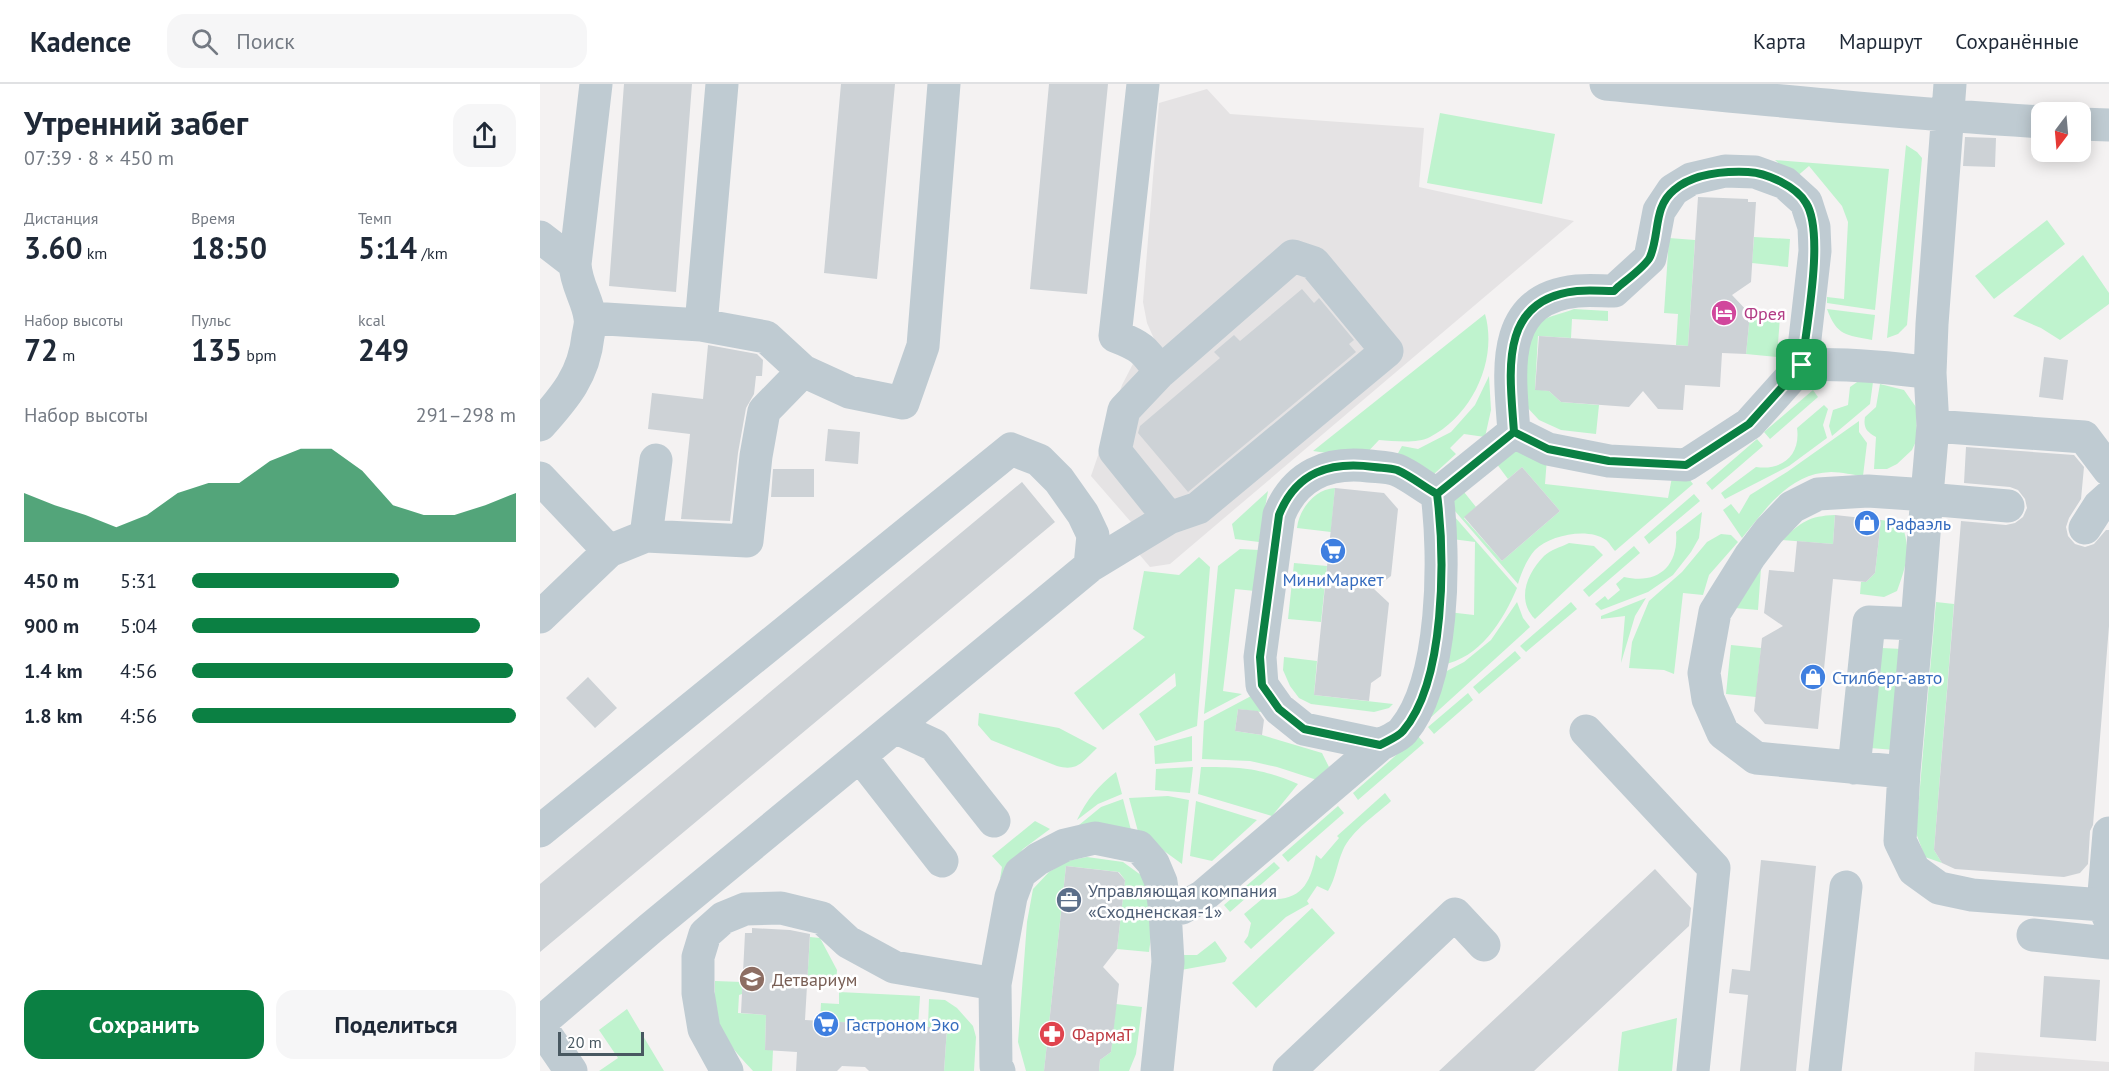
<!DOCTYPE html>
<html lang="ru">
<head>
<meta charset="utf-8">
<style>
	:root { --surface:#fff; --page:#f6f6f7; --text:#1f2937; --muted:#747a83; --line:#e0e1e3; --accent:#0b8043 }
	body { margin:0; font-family:"PT Sans",sans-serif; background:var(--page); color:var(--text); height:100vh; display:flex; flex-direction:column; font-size:22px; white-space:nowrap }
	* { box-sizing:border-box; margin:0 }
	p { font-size:20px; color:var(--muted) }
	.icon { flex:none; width:33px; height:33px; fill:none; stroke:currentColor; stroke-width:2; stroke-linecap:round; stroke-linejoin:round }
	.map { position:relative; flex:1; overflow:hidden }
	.side { display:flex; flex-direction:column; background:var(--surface); width:540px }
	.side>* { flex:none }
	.needle { width:39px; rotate:196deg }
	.buttons { position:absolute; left:1491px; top:18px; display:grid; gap:12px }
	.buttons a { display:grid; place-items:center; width:60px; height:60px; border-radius:12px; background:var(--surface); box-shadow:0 3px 15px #0003; font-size:30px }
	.scale { position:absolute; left:18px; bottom:15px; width:86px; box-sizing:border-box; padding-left:6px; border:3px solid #485861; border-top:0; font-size:16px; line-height:21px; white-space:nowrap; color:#485861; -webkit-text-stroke:4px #fff; paint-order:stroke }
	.pin { position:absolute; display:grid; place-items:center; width:51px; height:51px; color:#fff; margin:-26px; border-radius:12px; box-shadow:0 3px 9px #0006 }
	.round { display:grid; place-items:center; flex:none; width:63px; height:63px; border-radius:18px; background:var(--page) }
	.headline { display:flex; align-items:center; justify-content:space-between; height:102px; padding:0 24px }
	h1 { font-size:33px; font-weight:700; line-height:45px }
	.metrics { display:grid; grid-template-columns:repeat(3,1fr); gap:9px; height:102px; padding:6px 24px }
	.metrics div { display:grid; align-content:center }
	.metrics b { font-size:30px; font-weight:700 }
	.metrics small { font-size:16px; font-weight:400 }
	.metrics p { font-size:16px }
	.chart { height:168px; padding:12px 24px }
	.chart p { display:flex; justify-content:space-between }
	.chart svg { width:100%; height:108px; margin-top:6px; fill:var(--accent); opacity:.7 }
	.cta { display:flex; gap:12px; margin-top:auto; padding:12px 24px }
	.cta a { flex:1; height:69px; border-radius:18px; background:var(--accent); color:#fff; font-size:24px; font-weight:700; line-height:69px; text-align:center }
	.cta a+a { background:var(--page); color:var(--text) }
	ul { padding:0 24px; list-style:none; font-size:20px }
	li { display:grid; grid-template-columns:96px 72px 1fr; align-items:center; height:45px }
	li i { height:15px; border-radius:8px; background:var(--accent) }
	header { display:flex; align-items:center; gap:36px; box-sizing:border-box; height:84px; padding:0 30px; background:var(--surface); border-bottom:2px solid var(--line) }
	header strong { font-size:28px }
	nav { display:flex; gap:33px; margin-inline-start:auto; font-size:21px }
	.search { width:420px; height:54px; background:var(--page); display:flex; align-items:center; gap:15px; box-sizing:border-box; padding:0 21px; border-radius:18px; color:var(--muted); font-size:22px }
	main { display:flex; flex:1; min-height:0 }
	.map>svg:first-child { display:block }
	.education { fill:#e5e3e4 }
	.green { fill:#bff3ce }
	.building { fill:#cdd2d6 }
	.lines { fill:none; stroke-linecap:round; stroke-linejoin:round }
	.minor { stroke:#bfcbd2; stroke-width:33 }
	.route-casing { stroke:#fff; stroke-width:12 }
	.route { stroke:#0b8043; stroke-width:8 }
	.labels { text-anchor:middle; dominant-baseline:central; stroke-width:5; stroke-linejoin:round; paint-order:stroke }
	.hotel-label { font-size:18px; fill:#b23c85; stroke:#fff; text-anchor:start }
	.shop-label { font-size:18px; fill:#366cbe; stroke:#fff; text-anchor:start }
	.service-label { font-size:18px; fill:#4e5e75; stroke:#fff; text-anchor:start }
	.education-label { font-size:18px; fill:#785e54; stroke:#fff; text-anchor:start }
	.health-label { font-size:18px; fill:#be3a42; stroke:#fff; text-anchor:start }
</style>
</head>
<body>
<header>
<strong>Kadence</strong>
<div class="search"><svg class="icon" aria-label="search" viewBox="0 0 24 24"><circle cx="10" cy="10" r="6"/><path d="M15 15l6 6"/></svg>Поиск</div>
<nav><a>Карта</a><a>Маршрут</a><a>Сохранённые</a></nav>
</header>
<main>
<section class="side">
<div class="headline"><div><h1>Утренний забег</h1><p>07:39 · 8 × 450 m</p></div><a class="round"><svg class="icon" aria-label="share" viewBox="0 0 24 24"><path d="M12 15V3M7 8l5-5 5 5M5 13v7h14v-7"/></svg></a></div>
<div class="metrics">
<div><p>Дистанция</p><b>3.60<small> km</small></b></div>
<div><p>Время</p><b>18:50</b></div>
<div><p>Темп</p><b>5:14<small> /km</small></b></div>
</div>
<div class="metrics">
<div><p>Набор высоты</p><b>72<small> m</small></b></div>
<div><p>Пульс</p><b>135<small> bpm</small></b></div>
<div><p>kcal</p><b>249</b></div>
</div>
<div class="chart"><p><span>Набор высоты</span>291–298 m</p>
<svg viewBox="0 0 160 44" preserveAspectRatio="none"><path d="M0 44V24L10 29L20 33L30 38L40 33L50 24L60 20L70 20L80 11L90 6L100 6L110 15L120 29L130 33L140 33L150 29L160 24V44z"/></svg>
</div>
<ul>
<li><b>450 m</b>5:31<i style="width:64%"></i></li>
<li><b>900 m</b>5:04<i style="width:89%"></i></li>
<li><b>1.4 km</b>4:56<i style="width:99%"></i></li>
<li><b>1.8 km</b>4:56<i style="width:100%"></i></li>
</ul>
<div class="cta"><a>Сохранить</a><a>Поделиться</a></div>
</section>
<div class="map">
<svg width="1569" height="987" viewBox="0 0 1569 987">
	<rect width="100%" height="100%" fill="#f4f2f2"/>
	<path class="education" d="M667 5 690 30 884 44 879 103 1034 137 630 480 610 483 593 463 604 453 551 392 582 301 596 274 615 257 607 239 603 218 619 19Z
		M1435 968 1569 978V987H1434Z"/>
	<path class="green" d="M900 29 1015 50 1002 120 887 99Z
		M1366 61 1377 68 1382 74 1367 241 1358 250 1347 254Z
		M1235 76 1349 85 1335 226 1287 219V213L1304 215 1308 138 1302 122 1269 82 1255 94Z
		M1507 136 1525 160 1454 215 1435 192Z
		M1214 153 1250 155 1248 183 1212 179Z
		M1129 154 1155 156 1148 262 1136 261 1138 230 1124 229Z
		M1543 171 1569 209V220L1520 256 1501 244 1473 232Z
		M1034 225 1068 227V237L1032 235 1031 254 998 252 995 305 1009 307 1021 318 1059 321 1056 350 1021 346 999 336 984 320C984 298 982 248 1003 236 1012 231 1024 229 1034 225Z
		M1287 225 1335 231 1332 256C1306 251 1297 252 1287 225Z
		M945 230C958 275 933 331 890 353 877 360 854 357 839 356L822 374 773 367Z
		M1210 230 1240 233 1237 273 1206 270Z
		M949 292 951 326 945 353 924 350 910 364 916 370 894 390 857 371 862 362 878 365 911 348 935 321Z
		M1320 296 1333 298 1330 320 1292 352 1289 342 1293 326 1308 321 1310 303Z
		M1340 300 1364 306 1376 323 1377 355 1372 366 1357 380 1347 385H1334L1336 353C1327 348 1323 344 1325 333L1336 323Z
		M1273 306 1278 313 1230 355 1224 348Z
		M1284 321 1288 325 1283 341 1287 354 1249 382 1185 415 1181 409 1216 383C1242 387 1261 371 1257 344Z
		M1319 337V348L1327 359 1323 392C1313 391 1302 388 1291 388 1249 389 1226 425 1202 454L1183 426 1191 420 1199 430 1210 411 1247 388Z
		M1217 355 1223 362 1172 406 1166 399Z
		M972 365 1007 374 1005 400 1128 414 1133 388 1141 385 1153 400 1075 467C1072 464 1069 458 1066 456 1048 443 1010 451 995 466 987 475 981 489 978 500L908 419 924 408 936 423 924 434 962 477 1020 427 982 383 968 395 956 379Z
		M795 404 791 448 757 444C759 425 775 405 795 404Z
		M728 407 719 458 695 455 692 440Z
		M1154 410 1160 417 1109 460 1104 453Z
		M1162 428 1159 454 1151 468 1133 491 1108 508 1061 526 1055 520 1065 512 1068 516 1080 506 1076 500 1084 493C1118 501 1139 482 1136 448Z
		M1295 431 1293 460 1242 456C1261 438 1269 432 1295 431Z
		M914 432 977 504C963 537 940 574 902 581L908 528 934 531 935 458 912 455Z
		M1341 436 1361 439C1372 465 1366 482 1357 507L1344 513 1320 510 1321 498H1326L1335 489Z
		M1181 450 1191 451 1198 458 1169 491 1163 511 1143 509 1134 590 1124 586 1089 584 1092 558 1109 517 1142 488 1167 458Z
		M1029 459 1054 462 1063 471 995 535C976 516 987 489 1004 472 1010 466 1021 463 1029 459Z
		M1094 462 1100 469 1049 513 1043 506Z
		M700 465 719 466 715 507 695 505 683 607 702 610 664 630 678 482Z
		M659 473 670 483 657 642 616 657 599 630 636 602 635 589 563 646 534 609 605 553 593 545 604 487 639 491Z
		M754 479 787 482 781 538 748 535Z
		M1221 484 1218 526 1195 524Z
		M1106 514 1095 532 1081 579 1085 532 1061 535V532Z
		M977 518 983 534 990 543 889 635 903 589 924 578 951 556Z
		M1031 518 1037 525 986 568 980 562Z
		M1396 518 1414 520 1394 766 1402 779 1385 773 1376 749Z
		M1191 561 1221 564 1216 613 1186 610Z
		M1342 564 1362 565 1355 666 1330 664Z
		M975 567 981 574 939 610 933 603Z
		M744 573 777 577 774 611 853 620 849 624 834 628 771 620 759 614 750 602 743 586Z
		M928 609 933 616 894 650 888 643Z
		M713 611 721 628 698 625 695 647 722 651 782 669 789 683 777 696 737 683 710 677 662 675 664 637Z
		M439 629 519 644 557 664C543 677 538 688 517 682L451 656 438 641Z
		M652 652V677L615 680 614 662Z
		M878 652 884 659 818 716 813 709Z
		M653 683 650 709 615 706 616 685Z
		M661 683C701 683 721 684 758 700L732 732 658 710Z
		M576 688 582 710 558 720 537 736C546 716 559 701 576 688Z
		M845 709 851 717C836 731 812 746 803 766 797 779 796 794 788 807L777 802 767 817 769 820 746 833 711 865 704 858 708 852 711 839 704 830 722 815C758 818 769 805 776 771L781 775 799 754 797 752Z
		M628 712 649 716 642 780 620 764 600 755 589 714Z
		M583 715 592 750 566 742 539 741 561 723Z
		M656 717 717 736 672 777 650 772Z
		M798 722 804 729 748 778 742 771Z
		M495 737 510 745 483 765 460 795 462 783 452 772Z
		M547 773 583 778 605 794 615 822 609 868 577 865 585 796 579 788 526 782 504 987H486L478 958 487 838 493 805 509 788 527 777Z
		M734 778 740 784 690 828 684 821Z
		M772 824 795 849 716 924 692 899Z
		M270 853 280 854 297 886 296 900 267 899Z
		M675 857 687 874 685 878 641 886 643 871H657Z
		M175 897 202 898V910L199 911 198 929 226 931 225 966H233L232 987H213C183 954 173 944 175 897Z
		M299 908 380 912 378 942 280 937 281 919 299 920Z
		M389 915 405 916 417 924 433 942 436 953 434 987H404L407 944 388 943Z
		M576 920 602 923 596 970 589 987H559L560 976 571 968Z
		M87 925 124 987H59L78 974 59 946Z
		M1137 934 1132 987H1078L1082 948Z"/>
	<path class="building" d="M84 0H152L136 208 69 202Z
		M301 0H355L337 195 284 189Z
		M509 0H568L547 210 490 205Z
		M1425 53 1456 54 1455 83 1423 82Z
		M1158 113 1208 115V118H1216L1211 198 1192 211 1210 230 1206 270 1182 269 1180 303 1145 301 1143 326 1118 325 1103 307 1089 323 1021 318 1009 307 995 306 999 252 1148 262Z
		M762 205 774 219 779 214 814 256 809 260 816 268 648 408 598 349 600 342 680 274 674 268 694 251 700 257Z
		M168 261 217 270 223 276 222 292H216L214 310 206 324 198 369 190 437 141 435 150 350 108 345 112 309 163 315Z
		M1504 273 1528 276 1523 316 1499 313Z
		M288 345 320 348 318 380 285 377Z
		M1426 363 1534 371 1544 383 1541 415 1529 434 1526 443 1528 452 1535 460 1545 463 1554 460 1566 446H1569V542L1553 741 1550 747 1548 780 1540 789 1524 793 1415 785 1402 779 1394 766 1421 437 1466 441 1475 439 1483 433 1487 424 1485 415 1478 406 1470 403 1424 399Z
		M982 383 1020 427 962 477 924 433Z
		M233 385H274V413H231Z
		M482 398 515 438 0 868V800Z
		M795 404 844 409 858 425 851 492 834 505 849 519 841 592 831 599 829 617 774 611Z
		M1295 431 1341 436 1335 489 1326 498 1293 495 1278 645 1225 640 1214 627 1222 554 1243 542 1224 529 1229 486 1254 488 1257 457 1293 460Z
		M48 593 77 624 55 644 26 614Z
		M698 625 718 627 724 636 722 651 695 647Z
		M1221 776 1276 782 1256 987H1200L1208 911 1189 909 1192 885 1210 887Z
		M526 782 578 788 585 796 577 865 563 883 579 900 571 968 560 976 559 987H504Z
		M1115 785 1151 824 1149 842 994 987H899Z
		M212 844 250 846 270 850 265 936 407 944 404 987H329L325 983 302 982 297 987H256L257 968 225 966 226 931 201 929 205 849H212Z
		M1504 892 1560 896 1556 957 1500 953Z"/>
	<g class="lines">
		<path class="minor" d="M603 0 575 252C601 262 604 265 620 288
			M1066 0C1211 14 1356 29 1502 38
			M1540 40 1569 41
			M1185 87 1215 88 1245 99 1266 118 1274 143 1275 167 1262 281 1209 340 1146 381 1069 377 1008 365 974 348C970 290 957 215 1037 207 1049 206 1062 207 1074 207L1110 174 1119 127 1133 106 1151 95Z
			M0 153 35 180C36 201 48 216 50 234 51 239 49 247 48 252 44 291 25 313 0 341
			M35 180 56 0
			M50 234 161 241 226 253 263 287 309 308 363 319 383 262 404 0
			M161 241 182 0
			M1262 281C1305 279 1347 283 1390 289
			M1393 342 1544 353 1569 386
			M0 394 69 467
			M897 410 974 348
			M1387 411 1393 342 1390 289 1392 240 1410 0
			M1387 415 1468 422
			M1545 444 1559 422 1569 413
			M106 452 116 376
			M0 533 69 467 106 452 207 457 216 372 224 327 263 287
			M355 643 394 661 454 737
			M1046 647 1174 784 1153 987
			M840 661 764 645 739 625 722 601 720 573 739 431C755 391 788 377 829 382 838 383 849 383 857 386 871 392 884 403 897 410
			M320 672 402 777
			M1314 684 1329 538 1377 540 1387 411 1328 407 1278 410 1252 423 1229 447 1210 472 1175 528 1164 589 1168 615 1183 649 1216 674 1364 688 1377 540
			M1364 688 1360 757 1374 786 1399 804 1432 811 1563 821
			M0 747 471 365 499 376 519 396 543 430 553 451 550 482
			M1569 749 1563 821 1569 834
			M625 827 642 824 663 812 840 661C847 657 858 653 863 647 905 597 905 472 897 410
			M1493 851 1569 859
			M0 939 111 844 550 482 629 434 658 424 847 267 774 179 753 172 620 288 584 326 575 367 629 434
			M0 942 31 987
			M187 987 164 945 158 909V873L165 850 183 834 205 825 241 824 282 834 308 858 354 883 455 900
			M459 987 456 982 455 900 471 813 480 789 498 775 525 761 555 754 599 763 613 779 621 798 625 827 628 878 617 987
			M749 987 915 830 944 861
			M1285 987 1306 803"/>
	</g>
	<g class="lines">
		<g class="route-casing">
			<path id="route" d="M1262 281 1209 340 1146 381 1069 377 1008 365 974 348 897 410C905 472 906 597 863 647 858 653 847 657 840 661L764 645 739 625 722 601 720 573 739 431C756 388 790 377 834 383 841 384 850 384 857 386 871 392 884 403 897 410L974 348C970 290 957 215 1037 207 1049 206 1062 207 1074 207L1077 204C1085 197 1106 182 1110 173 1120 150 1113 123 1134 106 1154 89 1183 87 1208 88 1227 89 1256 102 1266 119 1285 149 1266 244 1262 281"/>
		</g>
		<use href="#route" class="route"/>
	</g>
	<defs>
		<g id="hotel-disc" transform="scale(1.35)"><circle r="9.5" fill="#d1479c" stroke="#fff"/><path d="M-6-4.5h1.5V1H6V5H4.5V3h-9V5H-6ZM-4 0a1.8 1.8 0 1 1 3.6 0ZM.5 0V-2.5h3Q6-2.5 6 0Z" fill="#fff"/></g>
		<g id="shop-disc" transform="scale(1.35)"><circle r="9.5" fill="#3f7fe0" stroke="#fff"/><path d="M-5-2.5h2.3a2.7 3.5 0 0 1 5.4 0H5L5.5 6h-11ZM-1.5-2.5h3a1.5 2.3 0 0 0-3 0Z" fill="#fff"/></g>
		<g id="supermarket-disc" transform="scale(1.35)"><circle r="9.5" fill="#3f7fe0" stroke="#fff"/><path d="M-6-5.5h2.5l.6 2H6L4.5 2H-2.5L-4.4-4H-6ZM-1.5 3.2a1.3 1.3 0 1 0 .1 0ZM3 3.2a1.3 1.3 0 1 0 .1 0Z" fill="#fff"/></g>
		<g id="office-disc" transform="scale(1.35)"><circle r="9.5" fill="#5c6f8a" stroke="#fff"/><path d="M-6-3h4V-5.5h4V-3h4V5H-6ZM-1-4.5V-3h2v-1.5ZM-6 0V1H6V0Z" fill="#fff"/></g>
		<g id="school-disc" transform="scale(1.35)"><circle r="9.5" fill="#8d6e63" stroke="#fff"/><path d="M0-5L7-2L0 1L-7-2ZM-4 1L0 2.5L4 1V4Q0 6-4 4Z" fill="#fff"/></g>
		<g id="pharmacy-disc" transform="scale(1.35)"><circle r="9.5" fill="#e0444e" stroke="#fff"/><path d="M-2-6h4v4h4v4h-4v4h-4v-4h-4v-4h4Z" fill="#fff"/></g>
	</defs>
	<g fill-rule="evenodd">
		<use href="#hotel-disc" x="1184" y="229"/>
		<use href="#shop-disc" x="1327" y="439"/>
		<use href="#supermarket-disc" x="793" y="467"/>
		<use href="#shop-disc" x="1273" y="593"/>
		<use href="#office-disc" x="529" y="816"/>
		<use href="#school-disc" x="212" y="895"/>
		<use href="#supermarket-disc" x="286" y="940"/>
		<use href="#pharmacy-disc" x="512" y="950"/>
	</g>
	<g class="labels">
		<g class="hotel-label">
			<text x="1204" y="229">Фрея</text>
		</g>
		<g class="shop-label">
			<text x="1346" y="439">Рафаэль</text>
			<text x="793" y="495" text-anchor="middle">МиниМаркет</text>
			<text x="1292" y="593">Стилберг-авто</text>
			<text x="306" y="940">Гастроном Эко</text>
		</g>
		<g class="service-label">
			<text x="548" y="806">Управляющая компания<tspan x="548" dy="21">«Сходненская-1»</tspan></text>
		</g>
		<g class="education-label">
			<text x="232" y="895">Детвариум</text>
		</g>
		<g class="health-label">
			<text x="532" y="950">ФармаТ</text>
		</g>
	</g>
</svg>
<div class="buttons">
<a><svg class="needle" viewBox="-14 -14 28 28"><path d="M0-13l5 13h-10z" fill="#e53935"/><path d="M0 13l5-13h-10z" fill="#747a83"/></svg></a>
</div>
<div class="scale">20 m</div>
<div class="pin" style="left:1262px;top:281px;background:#1e9e55"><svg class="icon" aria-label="arrive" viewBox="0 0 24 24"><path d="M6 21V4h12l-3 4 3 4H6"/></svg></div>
</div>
</main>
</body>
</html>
